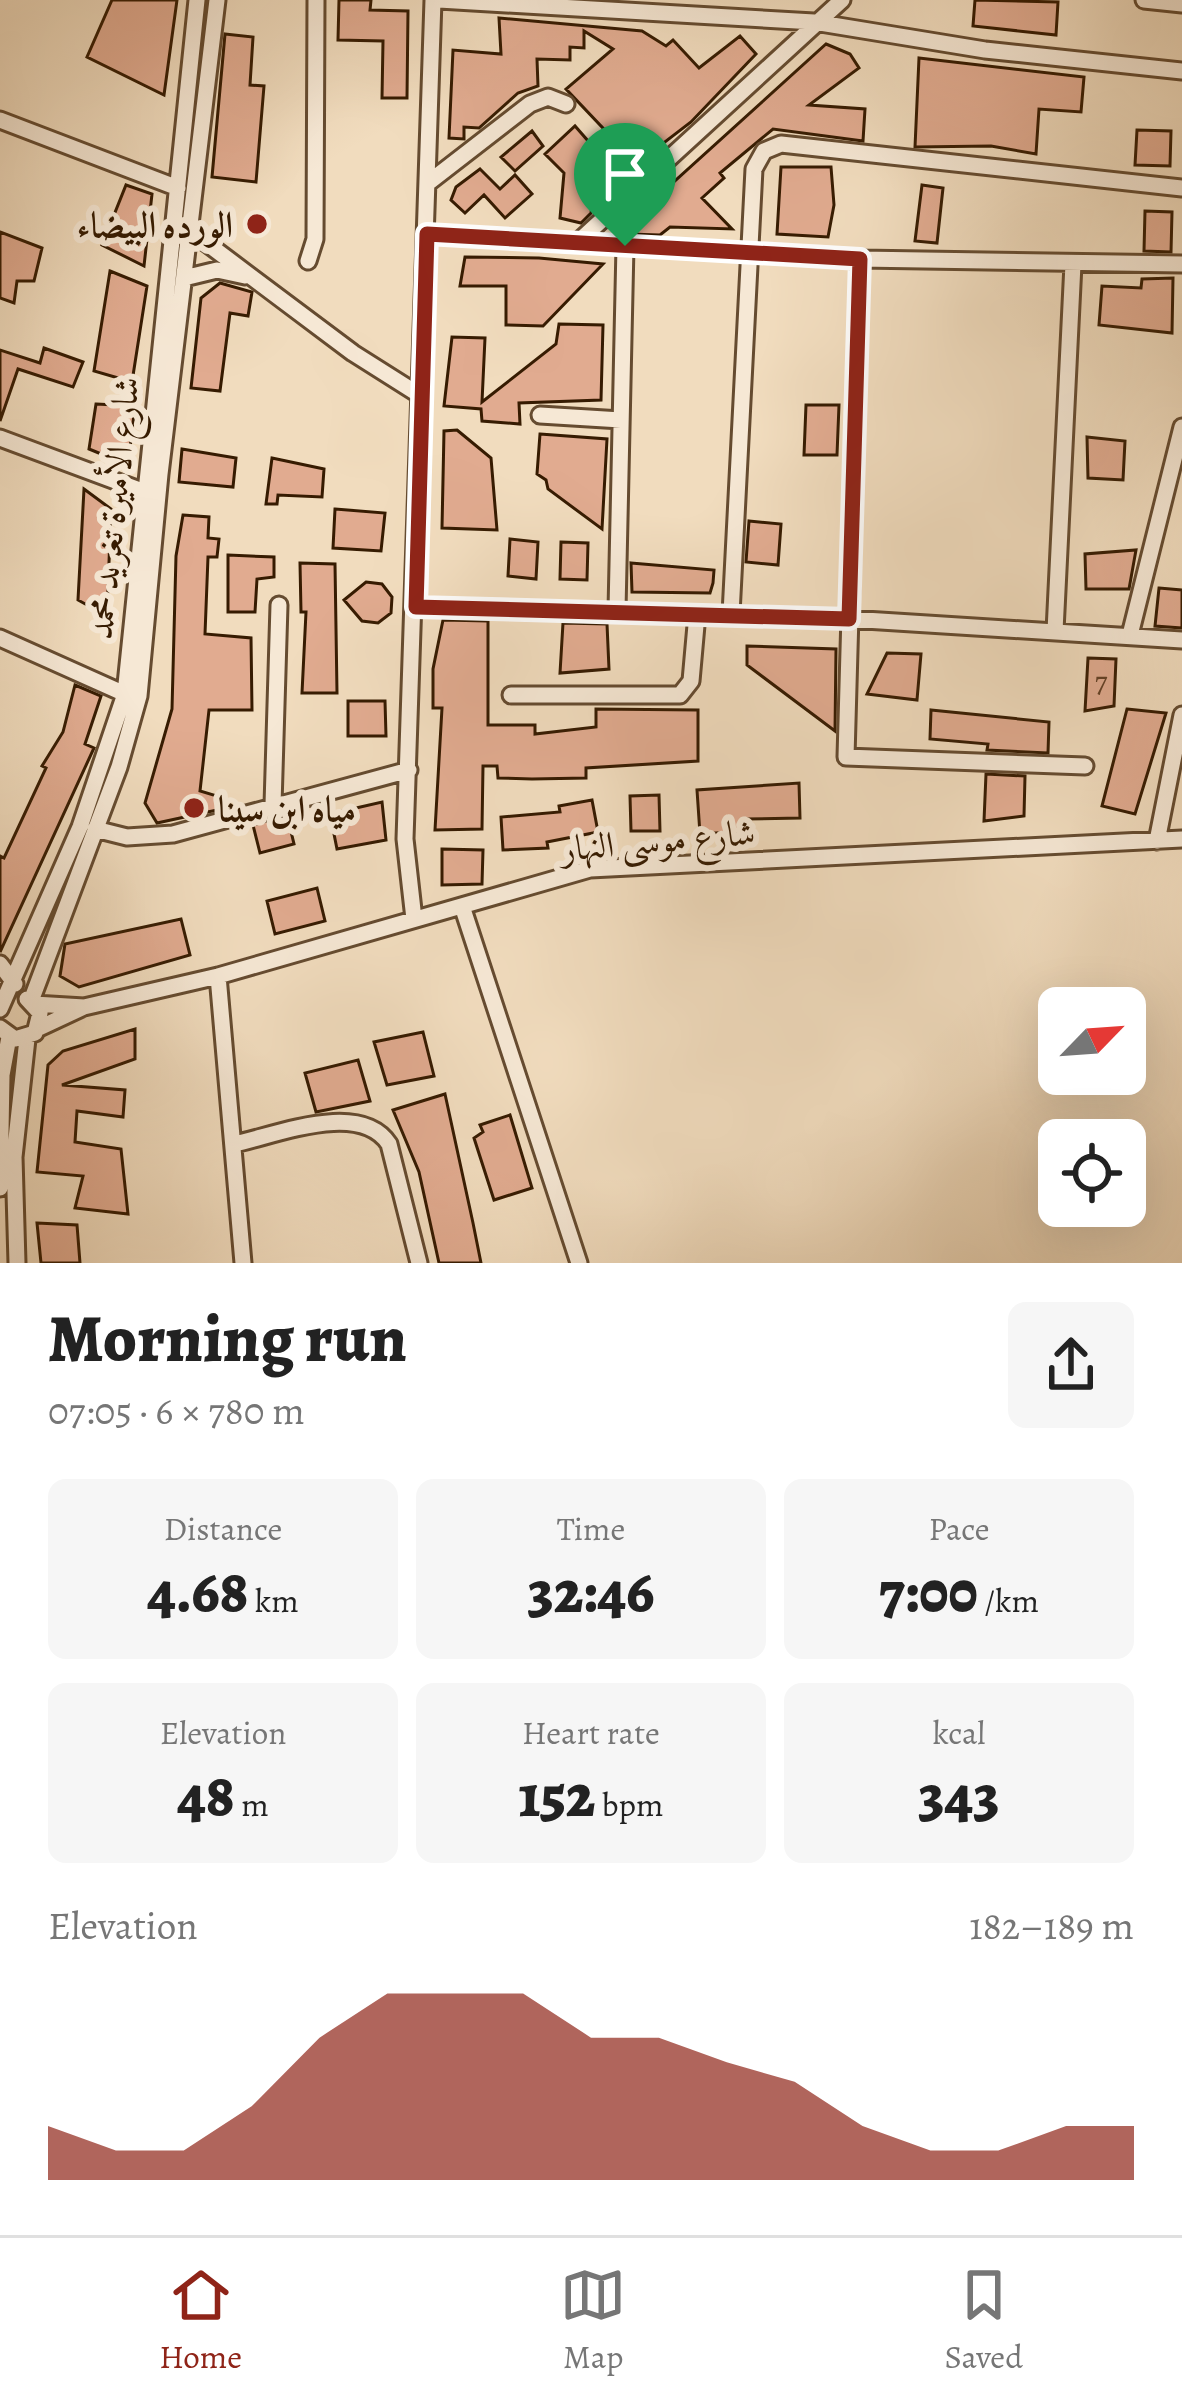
<!DOCTYPE html>
<html lang="en">
<head>
<meta charset="utf-8">
<style>
	:root { --surface:#fff; --page:#f6f6f6; --text:#222; --muted:#767676; --line:#e0e0e0; --accent:#8f2418 }
	body { margin:0; font-family:Alegreya,Amiri,serif; background:var(--page); color:var(--text); height:100vh; display:flex; flex-direction:column; font-size:45px; white-space:nowrap }
	* { box-sizing:border-box; margin:0 }
	p { font-size:39px; color:var(--muted) }
	.icon { flex:none; width:66px; height:66px; fill:none; stroke:currentColor; stroke-width:2; stroke-linecap:round; stroke-linejoin:round }
	.map { position:relative; height:1263px; overflow:hidden }
	.sheet { display:flex; flex-direction:column; background:var(--surface); flex:1 }
	.sheet>* { flex:none }
	.needle { width:78px; rotate:65deg }
	.controls { position:absolute; left:1038px; top:987px; display:grid; gap:24px }
	.controls a { display:grid; place-items:center; width:108px; height:108px; border-radius:18px; background:var(--surface); box-shadow:0 12px 48px #0002; font-size:60px }
	.pin { position:absolute; display:grid; place-items:center; width:102px; height:102px; color:#fff; margin:-123px -51px; border-radius:50% 50% 50% 0; rotate:-45deg; box-shadow:0 0 12px #0007 }
	.pin .icon { rotate:45deg }
	.round { display:grid; place-items:center; flex:none; width:126px; height:126px; border-radius:18px; background:var(--page) }
	.head { display:flex; align-items:center; justify-content:space-between; height:204px; padding:0 48px }
	h1 { font-size:66px; font-weight:800; line-height:90px }
	.stats { display:grid; grid-template-columns:repeat(3,1fr); gap:18px; height:204px; padding:12px 48px }
	.stats div { display:grid; align-content:center; border-radius:18px; background:var(--page); text-align:center }
	.stats b { font-size:60px; font-weight:800 }
	.stats small { font-size:33px; font-weight:400 }
	.stats p { font-size:33px }
	.chart { height:336px; padding:24px 48px }
	.chart p { display:flex; justify-content:space-between }
	.chart svg { width:100%; height:216px; margin-top:12px; fill:var(--accent); opacity:.7 }
	.tabs { display:flex; justify-content:space-around; align-items:center; height:168px; border-top:3px solid var(--line); background:var(--surface); font-size:33px; color:var(--muted) }
	.tabs a { display:grid; justify-items:center; gap:6px }
	.tabs .active { color:var(--accent) }
	.map>svg:first-child { display:block }
	.building { fill:#e1ab90; stroke:#361b01; stroke-width:3 }
	.lines { fill:none; stroke-linecap:round; stroke-linejoin:round }
	.minor-casing { stroke:#654b30; stroke-width:21 }
	.minor { stroke:#f6e8d5; stroke-width:15 }
	.route-casing { stroke:#fff; stroke-width:24 }
	.route { stroke:#8f2418; stroke-width:15 }
	.poi-dot { fill:#8f2418; stroke:#f6e8d5; stroke-width:4.5 }
	.labels { text-anchor:middle; dominant-baseline:central; stroke-width:12; stroke-linejoin:round; paint-order:stroke }
	.number-label { font-size:30px; fill:#613f25 }
	.poi-label { font-size:36px; font-weight:bold; fill:#361b01; stroke:#f6e8d5; text-anchor:end }
	.street-label { font-size:36px; fill:#361b01; stroke:#f6e8d5 }
</style>
</head>
<body>
<div class="map">
<svg width="1182" height="1263" viewBox="0 0 1182 1263">
	<rect width="100%" height="100%" fill="#f1dcbe"/>
	<filter id="stains"><feTurbulence type="fractalNoise" baseFrequency=".00167" numOctaves="4"/><feColorMatrix values="0 0 0 0 .2 0 0 0 0 .09 0 0 0 0 .02 0 0 0 .5 -.17"/></filter>
	<radialGradient id="worn" r=".72"><stop offset=".6" stop-color="#630" stop-opacity="0"/><stop offset="1" stop-color="#630" stop-opacity=".3"/></radialGradient>
	<path class="building" d="M112 0H177L164 95 87 57Z
		M339 0H371L370 10 408 11 407 98H382L383 41 338 40Z
		M975 0 1058 2 1056 35 973 26Z
		M499 18 642 31 666 46 673 40 699 68 740 36 756 54 691 122 627 171 631 177 608 198 595 184 591 213 581 223 560 218 564 173 545 154 575 126 603 158 618 144 566 89 613 49 584 31V48L570 47V60L537 59 538 86 518 93 479 128 464 127V139L449 138 453 50 501 54Z
		M225 34 253 37 250 85 264 86 256 182 212 177Z
		M826 44 850 54 859 68 809 105 865 109 863 141 773 129 720 173 724 178 702 198 732 229 670 227 660 235 628 234 623 228Z
		M919 58 1084 77 1081 112 1039 109 1036 154 991 146 915 147Z
		M1137 130 1171 131 1170 166 1135 165Z
		M532 131 543 146 515 171 501 157Z
		M781 167H831L834 205 828 237 777 234Z
		M480 169 500 189 515 175 532 194 505 218 484 195 465 213 451 200 456 187Z
		M126 185 152 194 144 266 102 245Z
		M922 185 943 188 937 243 915 241Z
		M1145 211 1172 212 1171 252 1144 251Z
		M0 232 42 248 34 281H17L14 303 0 298Z
		M465 257 539 258 603 264 543 326 506 325V286H460Z
		M110 271 147 286 132 382 94 371Z
		M1173 278 1172 333 1099 325 1102 286 1141 288 1142 279Z
		M220 283 252 292 248 316 230 313 220 391 191 388 201 298Z
		M559 324 603 325 601 400 519 403 520 424 482 421 481 409 444 406 452 337 485 338 482 402 556 344Z
		M44 348 83 362 73 387 18 369 0 421V350L40 363Z
		M96 404 135 406 128 465 89 449Z
		M806 405H839L837 455H804Z
		M457 430 491 458 497 530 442 528 444 431Z
		M540 434 607 439 602 529 548 489 546 480 537 474Z
		M1087 437 1125 441 1123 480 1088 478Z
		M182 449 236 458 233 487 179 482Z
		M272 458 324 469 322 497 278 495 277 504H266Z
		M84 489 111 509 107 616 78 600Z
		M335 509 385 513 381 551 333 548Z
		M183 515 209 517 208 538 219 539 217 557H208L205 634 251 638 252 710H209L200 791 217 796V810L157 823 145 803 172 709 176 556Z
		M749 521 781 524 778 565 746 562Z
		M510 539 538 542 536 579 508 576Z
		M561 542 588 543 587 580 560 579Z
		M1136 550 1129 589H1086L1085 554Z
		M228 555 274 557V577L257 579 255 612H228Z
		M300 563 335 564 337 693H302L306 612H301Z
		M631 563 714 570 713 583 710 593 632 592Z
		M366 582 382 584 392 597 391 613 378 623 362 621 344 600Z
		M1159 588 1182 590V628L1155 626Z
		M443 620 488 621V725H535V734L596 727V709L698 710V761L586 768V778L532 779 498 778 497 766H483L482 829 435 830 442 708H433V669Z
		M563 623 607 624 609 669 560 673Z
		M747 646 836 649 835 731 747 665Z
		M887 653 921 654 917 700 867 694Z
		M1088 658 1116 659 1114 706 1085 711Z
		M75 685 101 696 85 744 94 748 0 952V856L4 858 46 768 42 766 63 732Z
		M348 701H385L386 736H348Z
		M1127 709 1166 713 1135 814 1102 806Z
		M931 710 1049 722 1048 753 987 750 988 744 930 739Z
		M986 774 1025 776 1024 816 984 821Z
		M799 783 800 818 746 819 747 831 700 834 697 790Z
		M659 795 660 831H631L630 796Z
		M592 800 598 832 547 842 548 848 503 850 501 817 560 812 559 806Z
		M382 802 386 840 337 849 330 814Z
		M287 815 294 844 260 853 253 825Z
		M442 849 483 850 482 884 442 885Z
		M317 888 325 921 275 934 267 901Z
		M181 919 190 955 79 987 60 976 65 944Z
		M135 1029V1059L62 1085 125 1090 123 1117 77 1111 75 1142 121 1149 128 1214 75 1208 83 1176 37 1172 48 1065 63 1051Z
		M423 1032 434 1076 387 1085 374 1042Z
		M358 1060 370 1101 316 1112 305 1073Z
		M445 1094 473 1223 481 1263H439L419 1172 393 1110Z
		M510 1115 532 1188 494 1200 474 1138 483 1132 480 1125Z
		M37 1223 77 1225 80 1263H41Z"/>
	<g class="lines">
		<g class="minor-casing">
			<path id="minor" d="M439 0 814 22 985 50 1182 71
				M1144 0 1182 4
				M0 120 178 188
				M428 183 530 104 548 97 566 104
				M189 230 353 353 421 396
				M427 234 860 259 1182 264
				M579 241 842 0
				M860 259 846 757 1085 766
				M308 261 315 239 316 0
				M184 278 217 270 245 276
				M540 415 621 420
				M0 438 145 492
				M416 607 849 619 1182 640
				M617 610 625 246
				M731 614 754 169 764 151 781 144 1182 188
				M1055 631 1073 264
				M1130 635 1182 427
				M0 638 125 694
				M511 695H680L691 681 697 614
				M273 805 279 605
				M95 829 127 837 173 834 409 770
				M1157 841 1182 715
				M462 906 579 1263
				M414 919 405 839 433 0
				M0 964 15 984
				M218 976 243 1263
				M31 1001 119 767 139 696 160 474 217 0
				M34 1004 84 1007
				M0 1009 80 827 125 694 197 0
				M0 1028 15 1039 35 1033 40 1013 27 999
				M37 1029 84 1007 218 976 590 869 1182 839
				M234 1144C277 1135 360 1100 389 1144L419 1263
				M0 1188 2 1075 9 1037
				M17 1263 14 1157 27 1039"/>
		</g>
		<use href="#minor" class="minor"/>
	</g>
	<g class="lines">
		<g class="route-casing">
			<path id="route" d="M427 234 860 259 849 619 416 607Z"/>
		</g>
		<use href="#route" class="route"/>
	</g>
	<g class="poi-dot">
		<circle cx="257" cy="224" r="12"/>
		<circle cx="194" cy="808" r="12"/>
	</g>
	<g class="labels">
		<g class="number-label">
			<text x="1101" y="682">7</text>
		</g>
		<g class="poi-label">
			<text x="233" y="224">الورده البيضاء</text>
			<text x="218" y="808" text-anchor="start">مياه ابن سينا</text>
		</g>
		<g class="street-label">
			<text transform="translate(113 508) rotate(-84)">شارع الأميرة تغريد محمد</text>
			<text transform="translate(658 840) rotate(-5)">شارع موسى النهار</text>
		</g>
	</g>
	<rect width="100%" height="100%" filter="url(#stains)"/>
	<rect width="100%" height="100%" fill="url(#worn)"/>
</svg>
<div class="controls">
<a><svg class="needle" viewBox="-14 -14 28 28"><path d="M0-13l5 13h-10z" fill="#e53935"/><path d="M0 13l5-13h-10z" fill="#767676"/></svg></a>
<a><svg class="icon" aria-label="locate" viewBox="0 0 24 24"><circle cx="12" cy="12" r="6"/><path d="M12 2v4M12 18v4M2 12h4M18 12h4"/></svg></a>
</div>
<div class="pin" style="left:625px;top:246px;background:#1e9e55"><svg class="icon" aria-label="arrive" viewBox="0 0 24 24"><path d="M6 21V4h12l-3 4 3 4H6"/></svg></div>
</div>
<section class="sheet">
<div class="head"><div><h1>Morning run</h1><p>07:05 · 6 × 780 m</p></div><a class="round"><svg class="icon" aria-label="share" viewBox="0 0 24 24"><path d="M12 15V3M7 8l5-5 5 5M5 13v7h14v-7"/></svg></a></div>
<div class="stats">
<div><p>Distance</p><b>4.68<small> km</small></b></div>
<div><p>Time</p><b>32:46</b></div>
<div><p>Pace</p><b>7:00<small> /km</small></b></div>
</div>
<div class="stats">
<div><p>Elevation</p><b>48<small> m</small></b></div>
<div><p>Heart rate</p><b>152<small> bpm</small></b></div>
<div><p>kcal</p><b>343</b></div>
</div>
<div class="chart"><p><span>Elevation</span>182–189 m</p>
<svg viewBox="0 0 160 44" preserveAspectRatio="none"><path d="M0 44V33L10 38L20 38L30 29L40 15L50 6L60 6L70 6L80 15L90 15L100 20L110 24L120 33L130 38L140 38L150 33L160 33V44z"/></svg>
</div>
</section>
<nav class="tabs">
<a class="active"><svg class="icon" aria-label="home" viewBox="0 0 24 24"><path d="M3 11l9-7 9 7M6 9v11h12V9"/></svg>Home</a>
<a><svg class="icon" aria-label="map" viewBox="0 0 24 24"><path d="M3 6l6-2 6 2 6-2v14l-6 2-6-2-6 2zM9 4v14M15 6v14"/></svg>Map</a>
<a><svg class="icon" aria-label="saved" viewBox="0 0 24 24"><path d="M7 4h10v16l-5-4-5 4z"/></svg>Saved</a>
</nav>
</body>
</html>
